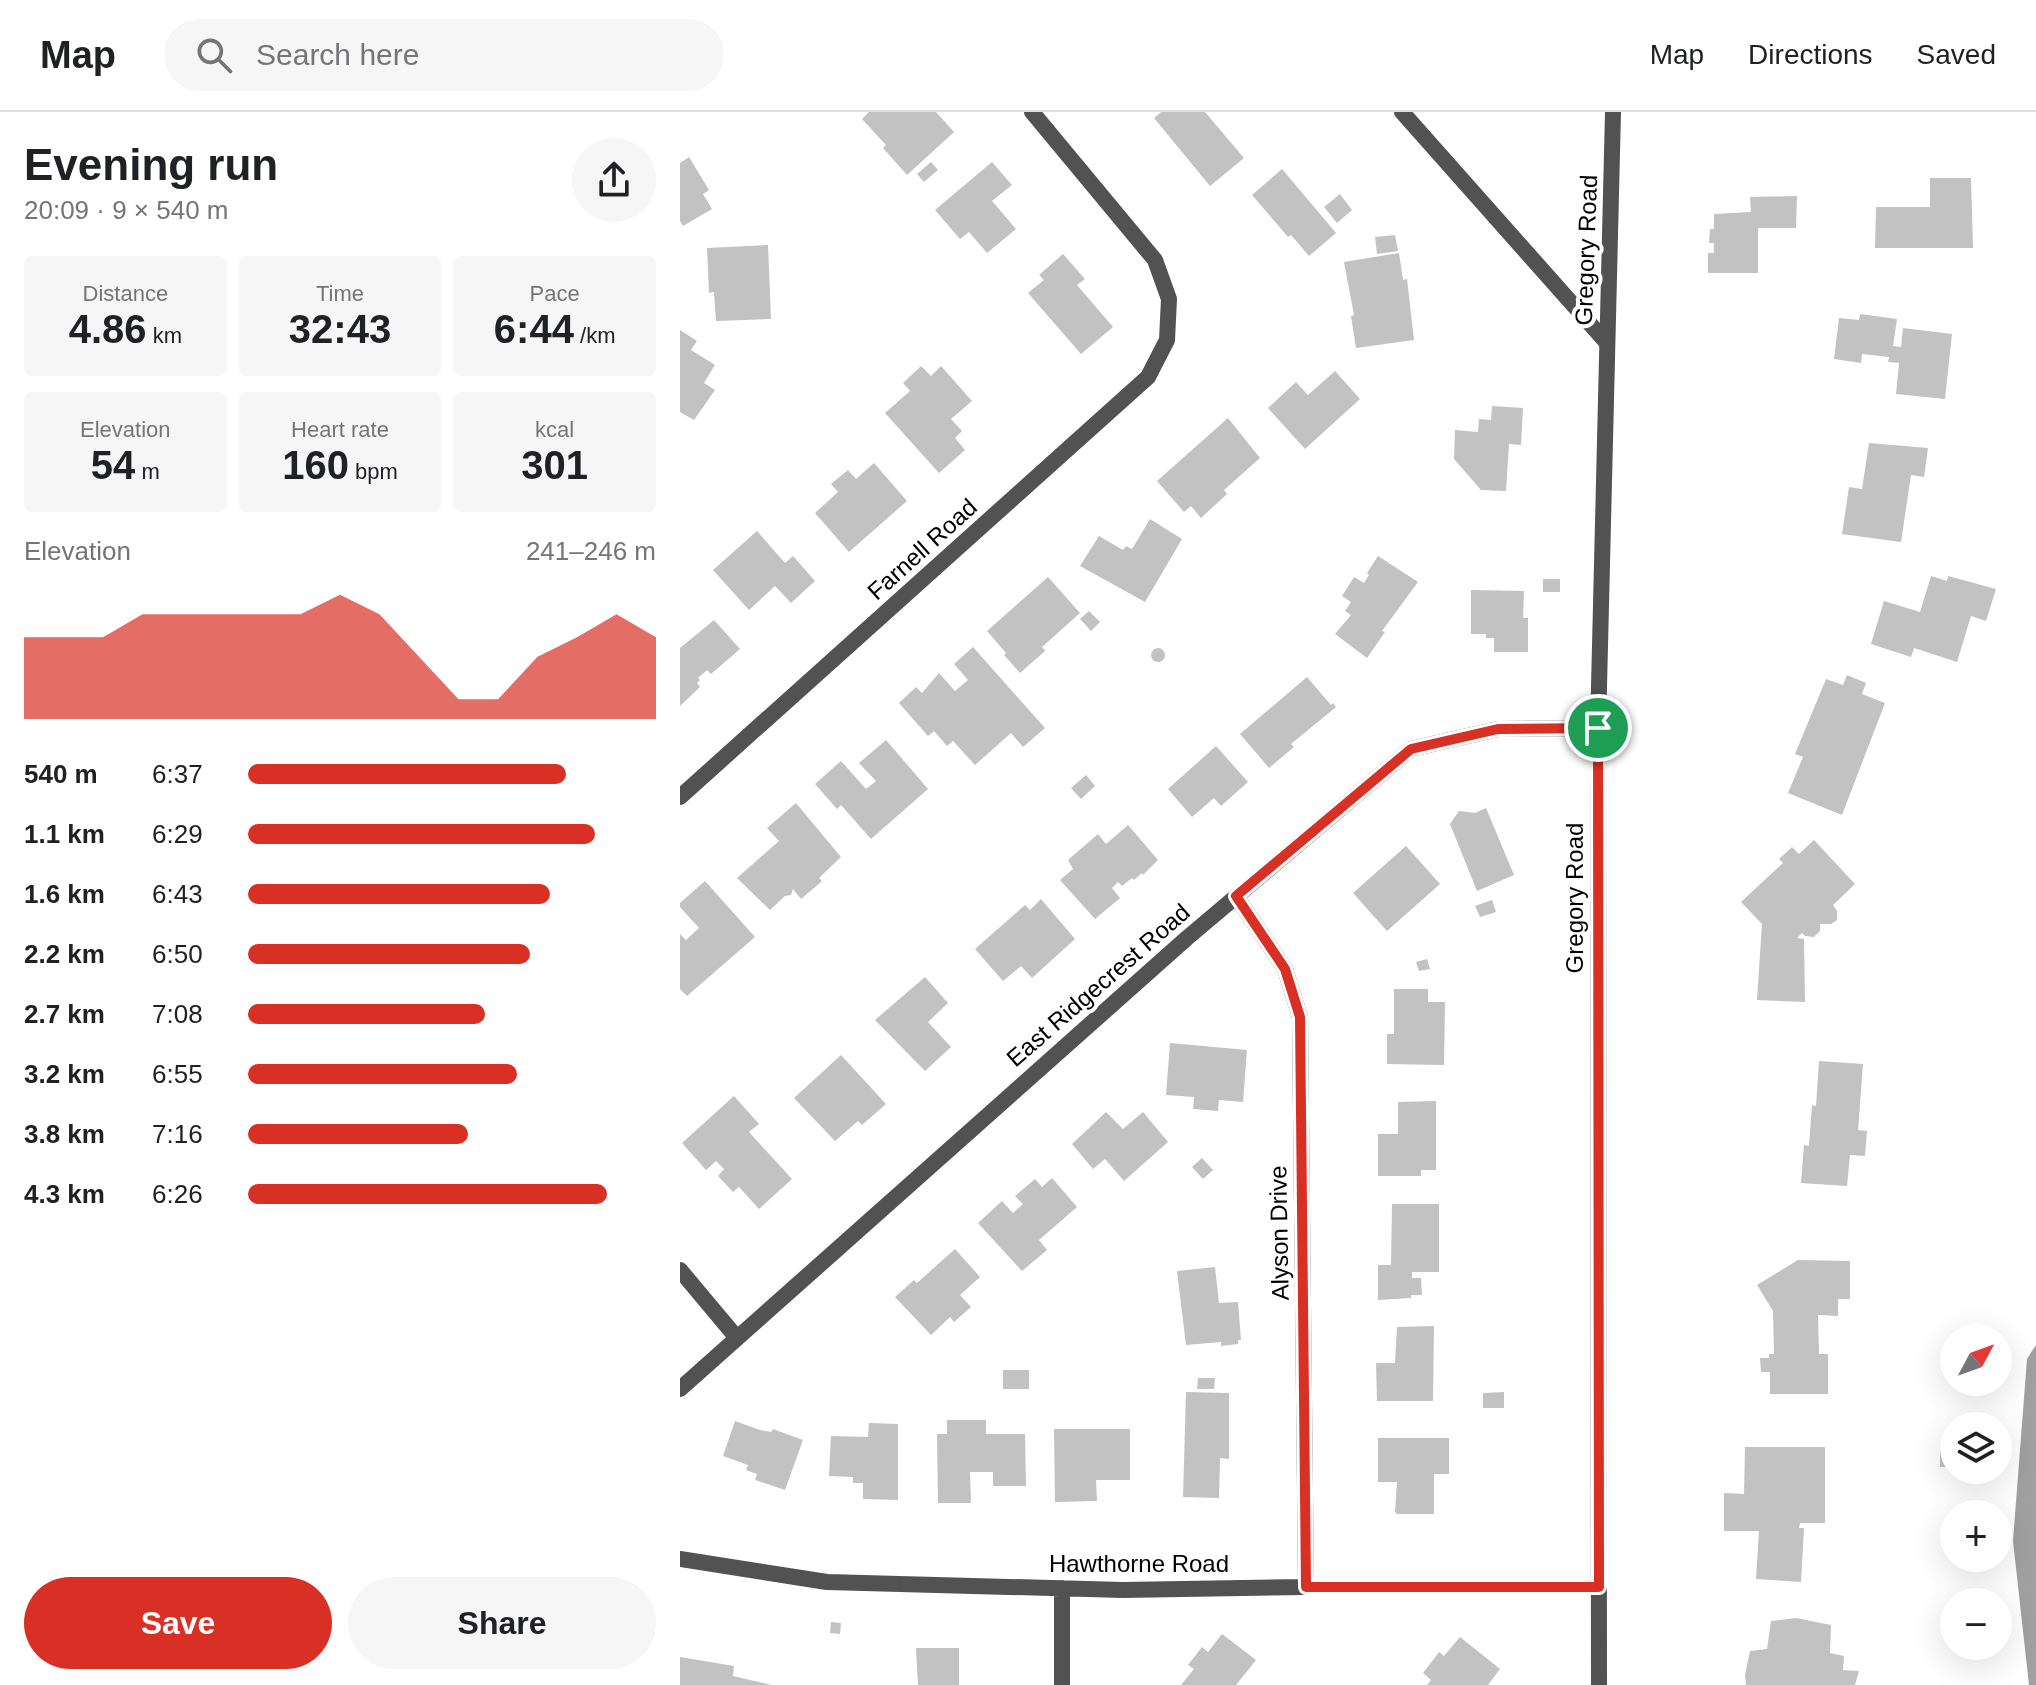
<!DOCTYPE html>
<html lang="en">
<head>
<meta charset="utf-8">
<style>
	:root { --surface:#fff; --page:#f6f6f6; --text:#202124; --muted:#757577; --line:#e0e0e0; --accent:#d93025 }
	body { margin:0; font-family:Helvetica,sans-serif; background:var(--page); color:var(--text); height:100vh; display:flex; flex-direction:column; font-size:30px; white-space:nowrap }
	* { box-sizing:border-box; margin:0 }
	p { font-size:26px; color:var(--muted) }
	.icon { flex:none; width:44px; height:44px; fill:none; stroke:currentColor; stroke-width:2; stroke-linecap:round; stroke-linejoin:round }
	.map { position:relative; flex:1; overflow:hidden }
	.drawer { display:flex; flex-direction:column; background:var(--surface); width:680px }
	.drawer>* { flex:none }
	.needle { width:52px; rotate:49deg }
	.controls { position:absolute; left:1260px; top:1212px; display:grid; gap:16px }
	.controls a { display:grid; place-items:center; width:72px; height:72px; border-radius:50%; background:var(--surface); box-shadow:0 8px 32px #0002; font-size:40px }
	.pin { position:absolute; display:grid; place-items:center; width:68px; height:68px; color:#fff; margin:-34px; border:4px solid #fff; border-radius:50%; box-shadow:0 2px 8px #0007 }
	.round { display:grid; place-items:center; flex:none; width:84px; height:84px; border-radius:42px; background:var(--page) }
	.summary { display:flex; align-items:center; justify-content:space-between; height:136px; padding:0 24px }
	h1 { font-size:44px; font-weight:700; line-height:60px }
	.figures { display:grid; grid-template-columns:repeat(3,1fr); gap:12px; height:136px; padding:8px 24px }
	.figures div { display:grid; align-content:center; border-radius:8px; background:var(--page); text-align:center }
	.figures b { font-size:40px; font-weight:700 }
	.figures small { font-size:22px; font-weight:400 }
	.figures p { font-size:22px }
	.chart { height:224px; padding:16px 24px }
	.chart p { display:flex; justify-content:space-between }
	.chart svg { width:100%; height:144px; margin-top:8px; fill:var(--accent); opacity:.7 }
	.primary-button { display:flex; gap:16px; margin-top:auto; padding:16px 24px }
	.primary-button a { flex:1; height:92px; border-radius:48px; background:var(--accent); color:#fff; font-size:32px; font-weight:700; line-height:92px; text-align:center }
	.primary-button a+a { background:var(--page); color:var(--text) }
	ul { padding:0 24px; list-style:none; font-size:26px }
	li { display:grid; grid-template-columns:128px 96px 1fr; align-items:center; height:60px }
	li i { height:20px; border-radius:10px; background:var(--accent) }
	header { display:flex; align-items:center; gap:48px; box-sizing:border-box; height:112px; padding:0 40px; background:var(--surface); border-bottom:2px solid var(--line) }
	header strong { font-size:38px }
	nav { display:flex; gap:44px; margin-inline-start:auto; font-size:28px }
	.search { width:560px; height:72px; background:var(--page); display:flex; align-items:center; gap:20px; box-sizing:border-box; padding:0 28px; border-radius:44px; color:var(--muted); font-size:30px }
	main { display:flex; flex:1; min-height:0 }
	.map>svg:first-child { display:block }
	.water { fill:#a0a0a0 }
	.building { fill:#c2c2c2 }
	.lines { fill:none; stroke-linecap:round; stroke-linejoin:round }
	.minor { stroke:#525252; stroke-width:16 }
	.tertiary { stroke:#525252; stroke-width:16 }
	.route-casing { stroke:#fff; stroke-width:16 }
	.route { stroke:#d93025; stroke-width:10 }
	.labels { text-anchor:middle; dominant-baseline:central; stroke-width:8; stroke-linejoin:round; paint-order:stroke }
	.street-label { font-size:24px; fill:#000; stroke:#fff }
</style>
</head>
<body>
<header>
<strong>Map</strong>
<div class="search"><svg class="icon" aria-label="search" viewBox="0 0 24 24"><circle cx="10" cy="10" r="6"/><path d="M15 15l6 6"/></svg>Search here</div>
<nav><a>Map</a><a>Directions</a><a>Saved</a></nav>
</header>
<main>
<section class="drawer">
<div class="summary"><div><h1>Evening run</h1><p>20:09 · 9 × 540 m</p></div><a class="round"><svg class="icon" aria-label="share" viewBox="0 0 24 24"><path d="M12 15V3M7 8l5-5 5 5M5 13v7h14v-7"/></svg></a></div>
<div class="figures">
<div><p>Distance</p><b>4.86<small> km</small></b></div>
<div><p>Time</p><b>32:43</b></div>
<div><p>Pace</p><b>6:44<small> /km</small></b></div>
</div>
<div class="figures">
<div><p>Elevation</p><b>54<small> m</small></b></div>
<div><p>Heart rate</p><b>160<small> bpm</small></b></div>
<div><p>kcal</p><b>301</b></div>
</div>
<div class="chart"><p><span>Elevation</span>241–246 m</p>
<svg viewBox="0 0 160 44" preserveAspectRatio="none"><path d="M0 44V19L10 19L20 19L30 12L40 12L50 12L60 12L70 12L80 6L90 12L100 25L110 38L120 38L130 25L140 19L150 12L160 19V44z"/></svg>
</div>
<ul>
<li><b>540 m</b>6:37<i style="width:78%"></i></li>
<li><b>1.1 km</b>6:29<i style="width:85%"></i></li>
<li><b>1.6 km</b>6:43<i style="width:74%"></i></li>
<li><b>2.2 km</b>6:50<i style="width:69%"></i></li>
<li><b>2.7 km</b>7:08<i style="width:58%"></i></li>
<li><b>3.2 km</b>6:55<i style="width:66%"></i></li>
<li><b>3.8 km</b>7:16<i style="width:54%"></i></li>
<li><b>4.3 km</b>6:26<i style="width:88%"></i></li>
</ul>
<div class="primary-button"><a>Save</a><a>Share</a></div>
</section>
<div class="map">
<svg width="1356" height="1573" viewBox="0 0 1356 1573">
	<rect width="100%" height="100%" fill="#fff"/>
	<path class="water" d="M1356 1233V1573H1349L1333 1429 1347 1247Z"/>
	<path class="building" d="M189 0H256L274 20 227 63 203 36 206 33 182 7Z
		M481 0H525L564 46 530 74 474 6Z
		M9 45 29 78 23 82 32 97 3 114 0 109V51Z
		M251 50 258 58 244 70 237 62Z
		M312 50 332 73 312 89 336 117 307 141 289 120 280 127 255 98Z
		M602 57 656 121 629 144 611 123 608 125 572 83Z
		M1250 66H1291L1293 136H1195L1196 95H1250Z
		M660 82 672 98 657 111 644 95Z
		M1117 84 1116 116H1078V161H1028V141H1034V131H1029L1030 117H1034V102L1071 100 1070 85Z
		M715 123 718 139 697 142 695 125Z
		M88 133 91 207 36 209 34 180 29 181 27 136Z
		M719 141 723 168 727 167 734 228 676 236 671 204 674 203 664 150Z
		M383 142 405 167 397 173 433 215 401 242 348 181 364 168 359 163Z
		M1180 202 1217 207 1213 234 1221 235 1223 216 1272 222 1265 287 1216 282 1219 251 1208 250 1209 245 1182 242 1181 251 1154 247 1159 206 1179 208Z
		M0 218 17 229 11 238 35 253 24 271 35 278 14 308 0 300Z
		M241 254 251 264 261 254 292 289 271 307 282 319 275 326 285 338 259 361 205 301 230 279 223 271Z
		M655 259 680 287 625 337 588 296 616 270 628 283Z
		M812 294 843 296 841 333 829 332 826 379 801 378 774 347 775 318 798 320 799 307 811 308Z
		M548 306 580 346 544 378 547 382 521 406 511 394 504 400 477 369Z
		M1189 331 1248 336 1244 365 1231 363 1221 430 1162 422 1169 375 1182 377Z
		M194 351 227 389 169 440 135 401 158 380 151 372 168 358 176 367Z
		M470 407 502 427 465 490 400 454 419 424 443 438 446 434 452 437Z
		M77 419 105 451 113 444 135 469 111 491 95 474 69 498 33 458Z
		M698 444 738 470 702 519 705 520 687 546 655 522 671 503 665 499 671 490 662 484 674 465 684 471 689 463 687 461Z
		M1251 464 1267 469 1268 464 1316 477 1306 509 1291 504 1277 550 1234 536 1231 545 1191 532 1204 489 1240 500Z
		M368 465 400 501 362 535 365 539 340 561 324 543 326 541 307 519Z
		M863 467H880V480H863Z
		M791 478 844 479 843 506H848V540H814V526H806V522H791Z
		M409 499 420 510 411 519 400 507Z
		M34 508 60 537 31 562 27 558 18 566 20 568 17 571 20 575 0 594V536Z
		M293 535 365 616 343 635 331 621 295 653 273 629 267 634 254 619 248 624 219 591 236 575 242 581 259 561 275 579 288 568 274 552Z
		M471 543a7 7 0 1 1 14 0a7 7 0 1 1-14 0Z
		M1167 563 1186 571 1182 582 1205 591 1162 703 1108 681 1123 645 1115 642 1146 567 1163 573Z
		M627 565 651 593 653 591 656 595 611 632 614 635 589 656 560 622Z
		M206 628 248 677 191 727 161 693 157 697 135 672 161 649 186 677 196 669 179 651Z
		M536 634 568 670 541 694 534 686 512 705 488 677Z
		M406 663 415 674 401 687 391 676Z
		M116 691 161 745 139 766 142 769 121 787 113 777 111 783 105 784 90 798 57 766 99 729 87 716Z
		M806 696 834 763 797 779 770 712 779 699 795 701Z
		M448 713 478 748 463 763 462 761 454 768 452 766 442 774 438 770 432 776 440 786 415 807 380 768 393 757 388 748 418 722 426 732Z
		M1134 728 1175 772 1153 793 1157 799V808L1151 812H1140V819L1134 825 1125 824 1122 821 1117 826 1124 827 1125 890 1077 888 1082 812 1061 790 1103 751 1099 747 1112 735 1119 742Z
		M726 734 760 772 707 819 673 781Z
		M25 769 75 825 7 884 0 877V822L6 828 19 816 0 795V791Z
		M361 787 395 827 352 866 341 854 323 869 295 837 345 793 350 798Z
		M812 788 816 800 800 805 795 794Z
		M747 847 750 857 739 859 736 850Z
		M245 865 268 891 248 910 271 935 245 959 195 908Z
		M714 877H748V890H765L764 953 707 952V922H714Z
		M490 931 567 938 563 990 539 988 538 999 513 997 514 985 486 983Z
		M161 943 206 992 182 1013 178 1009 155 1029 114 986Z
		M1139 949 1183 952 1178 1018 1187 1019 1185 1044 1170 1043 1167 1074 1121 1071 1124 1033 1129 1034 1132 993 1136 994Z
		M54 984 79 1012 69 1020 112 1067 79 1097 59 1075 53 1080 38 1064 44 1057 36 1049 26 1058 2 1031Z
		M756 989V1058H741V1064H698V1022H718V990Z
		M426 1000 443 1017 463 1000 488 1030 444 1069 425 1047 413 1057 392 1032Z
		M522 1046 533 1058 523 1067 512 1055Z
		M372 1066 397 1095 359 1128 367 1138 342 1159 298 1111 322 1089 333 1101 343 1092 335 1084 355 1067 362 1075Z
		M712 1092H759V1160H732V1166H741L742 1183H731V1186L698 1188V1153H711Z
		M275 1137 300 1165 280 1183 291 1195 274 1210 270 1205 251 1223 215 1185 234 1168 237 1171Z
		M1118 1148 1170 1149V1187H1158V1204L1138 1203 1139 1242H1148V1282H1090V1260H1081L1080 1246H1089V1242H1094L1093 1199 1077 1173Z
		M535 1155 539 1191 558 1190 561 1228H558V1232L541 1234V1230L506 1233 497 1159Z
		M754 1214 753 1289H697L696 1251H715L717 1215Z
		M323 1258H349V1277H323Z
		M518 1266H535L534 1277H517Z
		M506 1280 549 1281V1347L540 1346 539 1386 503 1385Z
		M824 1280V1296H803V1281Z
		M267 1308H306V1322H345L346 1374H313V1360H290L291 1391H258L257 1322H267Z
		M55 1309 80 1318 91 1320 93 1317 123 1328 105 1378 75 1368 77 1362 66 1358 68 1353 43 1344Z
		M189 1311 218 1312V1388L183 1387V1371H173V1365L149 1364 151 1324 188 1325Z
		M374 1317H450V1368H416L417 1389 375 1390Z
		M698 1326H769V1362H754V1402H717L715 1400 717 1370H698Z
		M1260 1334H1274V1355H1260Z
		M1065 1335H1145V1411H1120L1119 1416H1124L1121 1470 1076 1467 1079 1419H1044V1381L1064 1382Z
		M1116 1506 1151 1513 1150 1541 1164 1544 1163 1558 1179 1559 1175 1573H1066L1065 1563 1070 1539 1087 1537 1091 1509Z
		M151 1510 161 1511 160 1522 150 1521Z
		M542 1522 576 1548 556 1573H501L514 1557 508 1553 522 1535 528 1540Z
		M780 1525 820 1557 808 1573H747L751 1568 743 1561 759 1540 764 1544Z
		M236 1536H279V1573H238Z
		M0 1545 54 1554 53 1564 92 1573H0Z"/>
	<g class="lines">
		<path class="minor" d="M722 0 927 231
			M0 685 468 265 487 228 489 187 475 148 352 0
			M556 784 605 857 620 905 626 1475
			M0 1158 57 1226
			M0 1277 507 826 731 637 818 617 918 616
			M0 1447 147 1470 443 1478 626 1475H919
			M382 1476V1573"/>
		<path class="tertiary" d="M919 1573 918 616 933 0"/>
	</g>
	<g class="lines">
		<g class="route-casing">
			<path id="route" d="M918 616 919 1475H626L620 905 605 857 556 784 731 637 818 617Z"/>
		</g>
		<use href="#route" class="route"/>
	</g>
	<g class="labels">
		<g class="street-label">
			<text transform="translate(906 138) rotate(-88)">Gregory Road</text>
			<text transform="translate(242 437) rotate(-42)">Farnell Road</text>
			<text transform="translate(894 786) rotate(-90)">Gregory Road</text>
			<text transform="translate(418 873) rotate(-41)">East Ridgecrest Road</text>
			<text transform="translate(599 1121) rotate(-91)">Alyson Drive</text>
			<text x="459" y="1451">Hawthorne Road</text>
		</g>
	</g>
</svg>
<div class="controls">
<a><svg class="needle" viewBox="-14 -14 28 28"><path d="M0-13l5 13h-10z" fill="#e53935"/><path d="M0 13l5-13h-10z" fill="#757577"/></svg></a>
<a><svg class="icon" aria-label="layers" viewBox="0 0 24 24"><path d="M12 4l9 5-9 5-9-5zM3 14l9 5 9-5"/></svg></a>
<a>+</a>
<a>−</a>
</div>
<div class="pin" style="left:918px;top:616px;background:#1e9e55"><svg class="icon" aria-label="arrive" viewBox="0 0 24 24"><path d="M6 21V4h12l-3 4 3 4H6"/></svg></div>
</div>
</main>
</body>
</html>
